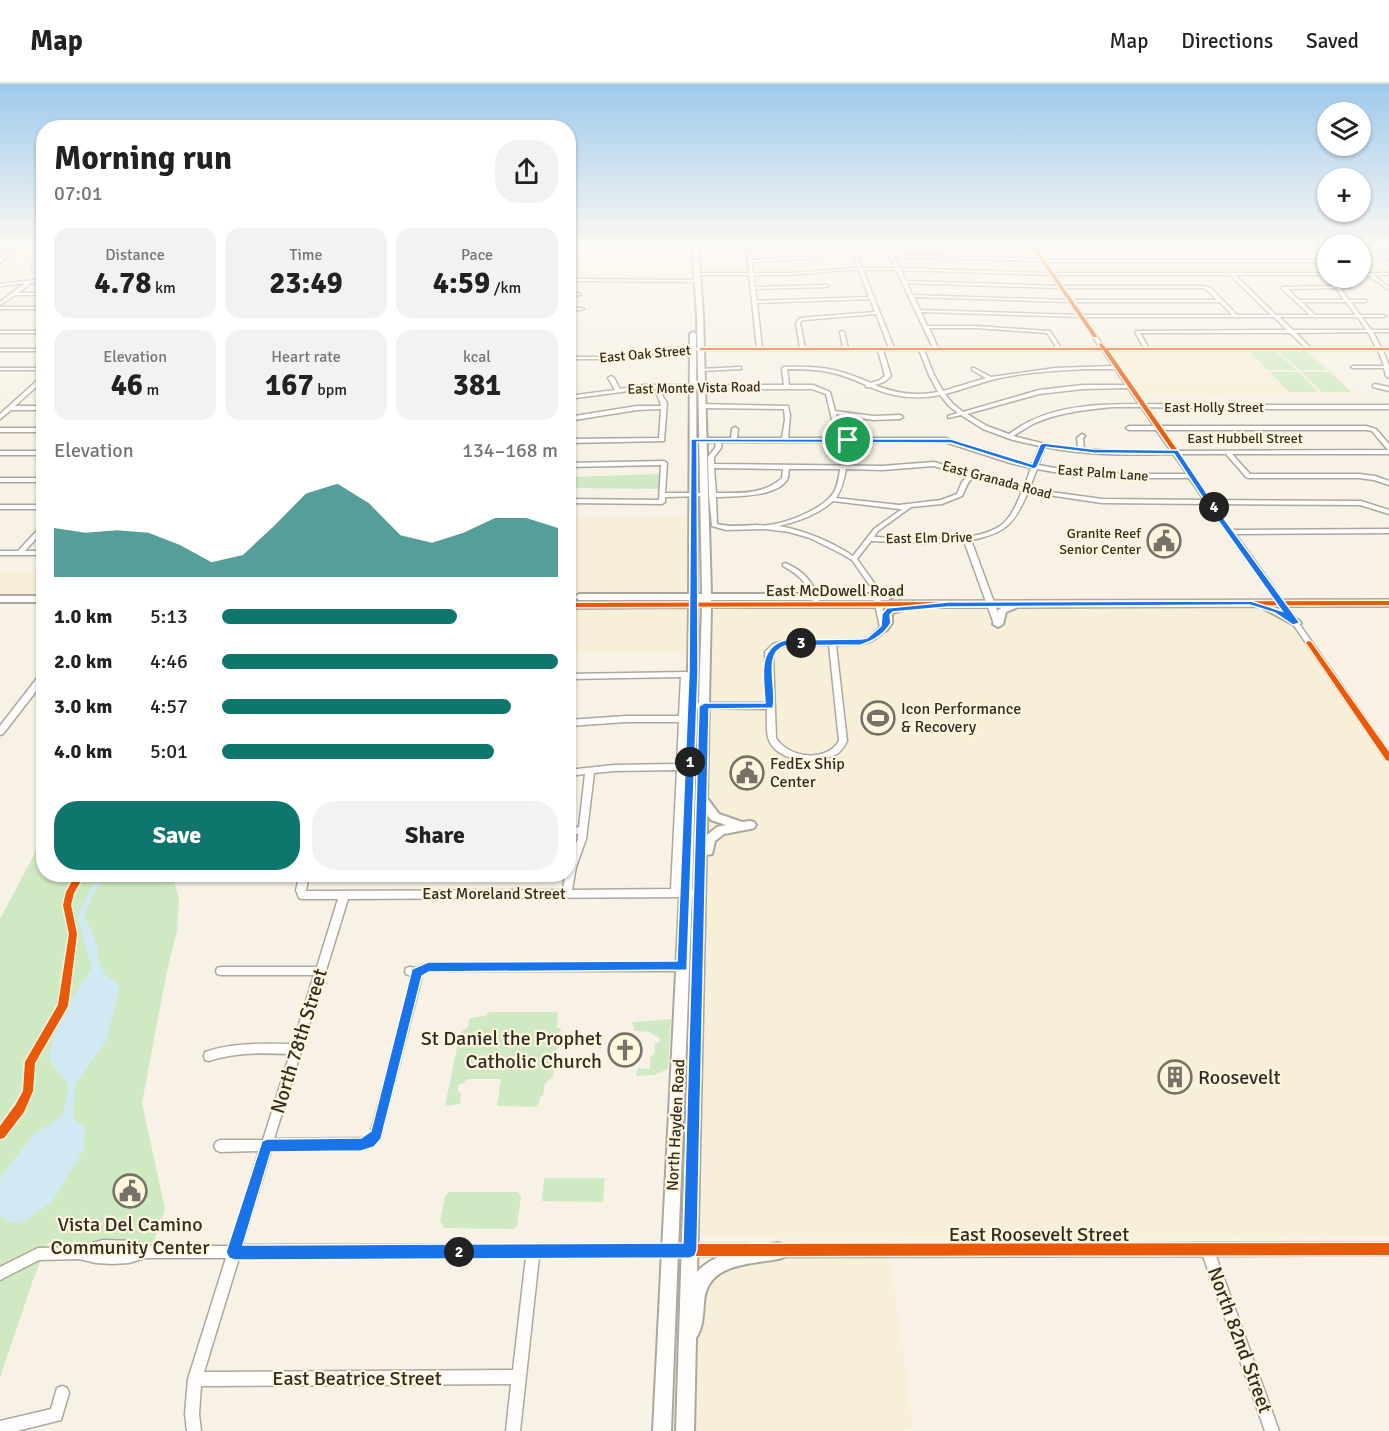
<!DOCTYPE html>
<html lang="en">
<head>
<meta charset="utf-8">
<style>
	:root { --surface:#fff; --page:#f2f2f2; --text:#222; --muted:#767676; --line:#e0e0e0; --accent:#0f766e }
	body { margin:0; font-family:Signika,sans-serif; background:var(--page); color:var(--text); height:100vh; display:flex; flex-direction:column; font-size:22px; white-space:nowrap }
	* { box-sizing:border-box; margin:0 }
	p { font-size:20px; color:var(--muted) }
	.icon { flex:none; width:33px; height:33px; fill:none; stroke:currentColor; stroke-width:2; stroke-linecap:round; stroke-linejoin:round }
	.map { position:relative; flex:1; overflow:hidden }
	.details { position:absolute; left:36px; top:36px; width:540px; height:762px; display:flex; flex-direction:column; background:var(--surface); border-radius:24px; box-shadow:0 2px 4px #0004 }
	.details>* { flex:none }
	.controls { position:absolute; left:1317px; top:18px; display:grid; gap:12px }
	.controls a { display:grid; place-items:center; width:54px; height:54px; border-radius:50%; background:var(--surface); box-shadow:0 2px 4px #0004; font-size:30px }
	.pin { position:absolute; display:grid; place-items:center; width:51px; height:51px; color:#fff; margin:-26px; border:3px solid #fff; border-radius:50%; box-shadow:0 2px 6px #0007 }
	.km { position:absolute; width:30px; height:30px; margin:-15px; border-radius:50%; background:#222; color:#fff; font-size:16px; line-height:30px; text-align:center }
	.round { display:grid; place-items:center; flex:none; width:63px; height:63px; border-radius:24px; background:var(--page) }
	.overview { display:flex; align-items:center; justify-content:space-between; height:102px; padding:0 18px }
	h1 { font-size:33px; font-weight:800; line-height:45px }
	.stats { display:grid; grid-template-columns:repeat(3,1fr); gap:9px; height:102px; padding:6px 18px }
	.stats div { display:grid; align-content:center; border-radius:15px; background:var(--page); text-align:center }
	.stats b { font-size:30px; font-weight:800 }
	.stats small { font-size:16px; font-weight:400 }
	.stats p { font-size:16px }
	.chart { height:168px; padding:12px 18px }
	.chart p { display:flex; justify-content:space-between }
	.chart svg { width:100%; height:108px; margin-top:6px; fill:var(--accent); opacity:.7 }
	.primary-button { display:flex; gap:12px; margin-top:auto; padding:12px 18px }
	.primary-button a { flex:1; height:69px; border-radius:24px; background:var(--accent); color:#fff; font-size:24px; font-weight:800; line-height:69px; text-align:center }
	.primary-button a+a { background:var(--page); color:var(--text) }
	ul { padding:0 18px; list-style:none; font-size:20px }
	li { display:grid; grid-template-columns:96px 72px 1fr; align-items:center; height:45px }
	li i { height:15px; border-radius:8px; background:var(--accent) }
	header { display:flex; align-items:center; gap:36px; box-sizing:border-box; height:84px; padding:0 30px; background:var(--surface); border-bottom:2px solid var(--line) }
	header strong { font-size:28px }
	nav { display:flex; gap:33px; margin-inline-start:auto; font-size:21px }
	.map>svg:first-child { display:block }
	.built { fill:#f8efd8 }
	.green { fill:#cfeac3 }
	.water { fill:#d0e9f2 }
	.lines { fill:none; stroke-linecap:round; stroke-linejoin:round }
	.minor-casing { stroke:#aca89f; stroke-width:3 }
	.major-casing { stroke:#aca89f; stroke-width:4 }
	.minor { fill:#fefdfb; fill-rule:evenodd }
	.major { fill:#fefdfb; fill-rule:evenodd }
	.cycleway-casing { stroke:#fff5dd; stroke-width:3 }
	.cycleway { fill:#e8590c; fill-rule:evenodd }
	.route { fill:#1a73e8; stroke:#fff; stroke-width:1.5; fill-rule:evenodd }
	.labels { text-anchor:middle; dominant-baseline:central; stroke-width:4.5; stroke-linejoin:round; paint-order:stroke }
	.far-street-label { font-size:14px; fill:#302d24; stroke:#fff5dd }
	.far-poi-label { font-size:14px; fill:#302d24; stroke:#fff5dd; text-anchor:end }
	.street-label { font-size:16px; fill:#302d24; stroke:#fff5dd }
	.poi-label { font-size:16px; fill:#302d24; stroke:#fff5dd; text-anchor:start }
	.near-poi-label { font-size:20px; fill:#302d24; stroke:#fff5dd; text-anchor:end }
	.near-street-label { font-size:20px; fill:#302d24; stroke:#fff5dd }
</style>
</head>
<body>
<header>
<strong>Map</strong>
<nav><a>Map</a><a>Directions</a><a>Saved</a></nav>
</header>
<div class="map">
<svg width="1389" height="1347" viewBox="0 0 1389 1347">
	<rect width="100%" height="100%" fill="#f7f2e5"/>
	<path class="built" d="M24 162H43V174L32 183 17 189H22L0 205V178Z
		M1113 267H1310L1357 311H1141L1111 269Z
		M691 431 689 508 569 510 568 432Z
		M0 486H43V513H0Z
		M996 522H1247L1272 526 1294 546 1389 684V1154L783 1155 759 1152H705L698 1146 704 1076 699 1057 709 736 718 733 713 727 707 703 712 629 709 600 712 587 714 527 723 523 779 525Z
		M568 524H686L689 526 688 569 569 570Z
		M890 1175 914 1345 905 1344V1347H693L696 1255 702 1237 704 1205 718 1186 766 1177Z"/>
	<path class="green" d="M1250 268H1277L1296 286H1268Z
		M1280 268H1307L1327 286H1299Z
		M1270 288H1298L1318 308H1289Z
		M1301 288H1330L1351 308H1322Z
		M660 390 659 405 569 404V393Z
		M43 754 44 790 175 791 174 796 179 815 177 847 167 887 142 1019 165 1125 153 1160 48 1159 34 1193 0 1294V835Z
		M490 928H558L557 944H561L553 993 545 999 543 1012H541L537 1023 497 1022 501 995H467L464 999 459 1000 458 1007 461 1010 460 1020 445 1022 460 949 468 943 470 934 484 932Z
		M671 935 668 985 654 991 636 992 638 984 650 985V974L655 968V959H659L660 954 649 948 635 947 632 938Z
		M544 1094H605L603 1118 542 1117Z
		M449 1108H518L521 1113 517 1142 513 1145 444 1144 440 1137 445 1112Z"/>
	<path class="water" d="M99 791H106L95 807 84 832 97 860 99 878 104 889 120 902 106 957 75 1000 73 1034 85 1044 84 1065 53 1116 28 1135 14 1139 0 1132V1096L7 1084 34 1050 62 1032C74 991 68 1006 49 975 51 942 75 912 92 884L77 831Z"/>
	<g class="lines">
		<g class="minor-casing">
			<path id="minor" d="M788 162H805L755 166 751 170 752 176 818 172 820 173 818 174 752 178 753 189H790L858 184 849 162H853L862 184H895L885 162H889L893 171 1001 174 994 162H998L1005 174 1040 175 1031 162H1035L1045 176H1328V178H1046L1053 189H1328V191H1235L1276 231H1310L1282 205V203L1334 202 1328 194H1332L1338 202H1350V204H1340L1349 216H1367V217L1365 218H1351L1360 231H1384L1386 232 1384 233H1362L1371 246H1389V248H1373L1381 264H1389V266H1383L1389 282V294L1386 292 1384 284H1353L1351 283 1353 282H1384L1378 266H1107L1144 320 1224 321H1389V325H1224L1146 323 1160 342H1366L1376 345 1389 360V366L1387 365 1372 347 1366 346H1162L1176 367 1389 366V370H1232L1250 390H1359L1375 392 1389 397V401L1374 396 1359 394H1248L1246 393 1226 370H1179L1193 390 1195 391V393L1210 416 1361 417 1389 426V430L1360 421 1213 420 1232 446 1389 445V449L1235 450 1260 484 1389 668V677L1386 676 1256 486 1207 420 1102 419 1028 408C1014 441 1005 449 971 456L1002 540 998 542 994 540 964 457 923 459 871 457 857 475 877 503 888 544C869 564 861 560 836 561L847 657C844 663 841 668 835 671 816 681 774 678 768 653 766 645 767 633 767 625L689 624 688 622 692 619H767L765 568 773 560 785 557 861 556 868 554 880 543 871 503 852 476 842 470 810 454 789 448 766 445 726 446 712 442 709 411 708 373 715 364 716 358H694L691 356 694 354H731L732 345 735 343 738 345 737 354H782L785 335 784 325 702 324 699 322 702 320 788 322 790 331 788 354H845L843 347 832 336 826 310 812 305H662V311L667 319 664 357 568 359V355L659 354 661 325 637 326 568 337V333L637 322H661C661 316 656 313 656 305H644L568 315V312L615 306 608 294 611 292 614 294 620 305 644 301H784L782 284 784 283C820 282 837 284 871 299L880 296 885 292 878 266H669L626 275H568V273H626L669 264H757L749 191H696L694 190 696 189H749L747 170 751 166H749V164ZM894 173 1041 177 1049 189 899 184ZM845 186H859L869 213 757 217 755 205 827 203 829 202 827 201 755 203 754 191H790ZM863 186H896L933 264H894ZM901 186 1051 191 1058 202 906 197ZM1055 191H1230L1271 231H1237L1211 204 1203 202H1062ZM907 199 1060 204 1068 216 912 211ZM1064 204H1203L1207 206 1217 216H1072ZM1336 204 1344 216H1299L1288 205ZM914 213 1069 218 1078 231 920 226ZM870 215 875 228 800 234 796 239 800 264H762L757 219ZM1074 218H1220L1232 231H1082ZM1302 218H1346L1356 231H1315ZM921 228 1080 233 1100 264H1061L1050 247H1048L976 242H927ZM876 230 889 264H848L844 248 842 247 840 248 843 264H805L800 239 803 236ZM1084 233H1274L1287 246 1137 247 1135 248 1144 264H1105ZM1279 233H1358L1366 246H1293ZM929 244H976L1047 249 1057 264H938ZM1368 248 1376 264H1311L1296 249ZM1140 249H1290L1306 264H1149ZM883 266H919L929 291 938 308C916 312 896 310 875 301L884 298 891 292ZM924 266H1102L1113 282 1055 284 991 293 974 284H972V286L986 294 943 307 934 291ZM787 285C820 285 835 287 866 301V303H870C893 313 916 316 940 311L949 322 958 329 948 332V334L961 331 983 345 1013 356 1040 362 1033 380 1013 377 945 354H850C847 341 839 341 836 330L873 336 900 335 903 333 900 331 873 332 835 327 830 308 813 301H789ZM1086 285H1115L1126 301H1083L1039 306 963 328 953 320 945 310C962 306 979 299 995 295 1024 288 1056 287 1086 285ZM1128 304 1139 320C1102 320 1062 321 1028 338 1022 341 1015 346 1009 350L987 342 967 330 1039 310 1083 305ZM1112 323H1141L1154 342H1129L1126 344 1129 346H1156L1171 367H1120L1084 365 1083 354 1085 352 1082 350 1077 354 1078 364 1049 361 1013 352C1020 348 1027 343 1033 340 1058 328 1086 326 1112 323ZM722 358H945L1010 379 1031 384 1024 404 934 378 882 382 714 380V373L721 364ZM1045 363C1087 372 1131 371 1173 370L1187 390C1137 390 1087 391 1038 381ZM934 382 968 392 962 398 957 410 941 416 899 421 836 414C842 405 844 396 846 385L882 386ZM714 384 783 385 782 394C763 411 740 409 716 409ZM789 385H840C839 393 838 401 834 408 824 425 787 439 769 441 764 442 759 441 755 441 742 442 729 443 717 440L716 413C734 412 778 414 788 394 788 394 789 385 789 385ZM1037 385C1087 395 1138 394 1189 394L1204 416 1102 415 1029 405ZM973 393 1022 407C1017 420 1011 434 1000 442 972 461 907 454 874 453L878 447 911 423 942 420 962 412 968 399ZM833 417 899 425H902L874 445 853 472C830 457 806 447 779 442 798 437 818 431 833 417ZM786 561H829L839 657C826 679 788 674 776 654L773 569 779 564Z
				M1360 162H1364L1389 178V181Z
				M1070 164H1328V166H1071Z
				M44 172V175L34 183H32V181Z
				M1360 189H1389V191H1373L1389 203V206L1368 191H1360Z
				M44 195V197L31 199 18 209H44V211H15L0 221V218L25 199 0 202V200Z
				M568 195 696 196 698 197 696 198 568 197Z
				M579 209 581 210V211L568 212V210Z
				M0 223H44V225H0Z
				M568 224H582L584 225 582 226H568Z
				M0 247H44V249H0Z
				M0 265H44V267H0Z
				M739 283H741V285L701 287 699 286 701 285Z
				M0 284H44V286H0Z
				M42 292H44V296L15 322H44V326H11L0 335V330Z
				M1375 300 1389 303V307L1373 303V301Z
				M0 344H44V348H0Z
				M0 367H44V371H0Z
				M664 377 667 379 665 409H704L707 411 706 412 665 413V418L662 420 568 419V415L659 416 661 381 568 383V379Z
				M0 394H44V398H0Z
				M0 421H44V425H0Z
				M44 439V446L25 467H44V471H0V467H18Z
				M785 479C805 487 816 501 820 521L819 522H815L814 521C809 500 801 492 783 482V480Z
				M687 588 691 590 689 592 681 805 694 806 696 809 694 812 691 813 348 815 274 1055 361 1054 366 1053 371 1048 411 896V892L406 890 405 887 406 884 410 883 415 884 428 879H683L687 880 688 883 687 886 683 887H429L421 891V896L380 1055 373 1062 361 1066 271 1067 242 1161 749 1160 753 1162 755 1166 753 1170 749 1172 539 1173 520 1347H506L511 1300 201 1302 199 1330 201 1347H187L185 1330 188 1295 226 1174H145L129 1179 112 1180 96 1179 79 1175 39 1176 0 1196V1183L38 1164 79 1163 103 1156 135 1157 146 1162H230L259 1067 220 1068 216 1066 214 1062 216 1058 220 1056H263L290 970C262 969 235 968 209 977L205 976 204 972 205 968C234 958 263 960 293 960L314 891H221L217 890 216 887 217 884 221 883H317L338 815H302L299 814 296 806 300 790H309L306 807 563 806 565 790H568V778L578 755V750H568V744L579 743 585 690 568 692V686L614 681 677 680 679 638H626L568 642V636L626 632H679L681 593 568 595V590ZM677 686 671 805 572 806 576 783 586 755 594 689 614 687ZM526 1173 513 1286 204 1288 239 1174Z
				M41 589H44V597L3 650 0 651V642Z
				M1206 1159H1389V1171L1216 1172 1279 1347H1265L1203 1172 777 1173 773 1171 771 1167 773 1163 777 1161Z
				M62 1302 67 1304 69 1309 61 1336 17 1347H0V1337L51 1325 57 1304Z"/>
		</g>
		<g class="major-casing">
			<path id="major" d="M18 162H24L0 178V174Z
				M692 162H698L703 231 711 510H888L892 513 888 516H711V518L1389 516V522H1271L1286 528 1299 537 1301 539 1299 541 1296 542 1259 522 1018 523 1006 528 1003 540 998 543 993 540 998 526 1003 523H903L902 526 892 529V539L887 546 884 547 879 544 882 539 884 527 893 523H711L707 714 719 730 742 738 750 737 754 738 756 741 754 744 750 745 724 750 715 757 712 770 706 771 697 1188C717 1166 751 1165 778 1159L784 1161 786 1167 784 1173 778 1175C748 1181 707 1179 704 1218 703 1231 703 1244 696 1254L694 1347H676L702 523H697L698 589 692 809 671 1347H653L680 809 688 589 689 523 568 524V518H689V516H579L575 513 579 510H689L690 250 693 248 696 250 697 510H702L697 231ZM707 730 711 736 726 741 717 743 707 751Z
				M1369 162H1375L1389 171V175Z
				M0 512H44V518H0Z"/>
		</g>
		<use href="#minor" class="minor"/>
		<use href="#major" class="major"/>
		<g class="cycleway-casing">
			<path id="cycleway" d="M1031 162H1035L1097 252V253H1093Z
				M1101 259 1106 264H1389V266H1108L1234 448 1231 450 1229 449 1103 266H701L699 265 701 264H1101L1099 260Z
				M1389 517V521L568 523V519Z
				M1309 557 1311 558 1389 668V677L1386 676 1307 560 1306 559 1307 558Z
				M76 790H85L74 809 71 821 77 850 68 922 35 979 33 1007 24 1028 4 1054 0 1055V1042L16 1020 23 1007 25 978 58 921 69 850 63 821 66 808Z
				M1389 1159V1171L690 1172 686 1170 684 1166 686 1162 690 1160Z"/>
		</g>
		<use href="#cycleway" class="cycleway"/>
	</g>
	<linearGradient id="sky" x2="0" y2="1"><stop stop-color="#9ec9ec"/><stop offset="0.46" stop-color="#fbf9f3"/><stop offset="1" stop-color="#fbf9f3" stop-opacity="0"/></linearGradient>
	<rect width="1389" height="350" fill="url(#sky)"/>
	<path class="route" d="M691 355H951L1032 380 1040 361 1043 359 1093 365 1178 366 1220 429 1300 539 1293 541 1275 529 1250 521 948 523 893 528 890 531 891 539C884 551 874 557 861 561L785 562C762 569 778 606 773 624L709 625 697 1166 695 1172 690 1174 234 1176 229 1174 226 1168 262 1057 267 1055 361 1054 371 1047 412 885 428 878 677 877 689 588ZM697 358 951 359 1034 385 1037 383 1046 363 1093 369 1174 370 1214 431 1282 527 1251 517 948 518 887 524 882 530 881 542 867 554 861 555 785 556C756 564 764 595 765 619H704L699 622 683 1159 243 1161 271 1068 361 1067 374 1063 381 1055 422 892 429 888 687 886 698 588Z"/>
	<defs>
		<g id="civic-ring" transform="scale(1.725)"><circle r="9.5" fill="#fff5dd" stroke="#767268" stroke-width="1.5"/><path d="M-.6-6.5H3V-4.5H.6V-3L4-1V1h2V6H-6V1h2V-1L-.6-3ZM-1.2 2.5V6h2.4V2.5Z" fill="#767268"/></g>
		<g id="stadium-ring" transform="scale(1.725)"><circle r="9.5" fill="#fff5dd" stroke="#767268" stroke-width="1.5"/><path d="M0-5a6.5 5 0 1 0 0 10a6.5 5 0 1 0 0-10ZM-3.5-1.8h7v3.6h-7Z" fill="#767268"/></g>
		<g id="church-ring" transform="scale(1.725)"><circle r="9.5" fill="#fff5dd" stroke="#767268" stroke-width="1.5"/><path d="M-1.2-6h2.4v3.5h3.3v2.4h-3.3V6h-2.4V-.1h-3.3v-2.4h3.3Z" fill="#767268"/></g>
		<g id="building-ring" transform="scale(1.725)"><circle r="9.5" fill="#fff5dd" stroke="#767268" stroke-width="1.5"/><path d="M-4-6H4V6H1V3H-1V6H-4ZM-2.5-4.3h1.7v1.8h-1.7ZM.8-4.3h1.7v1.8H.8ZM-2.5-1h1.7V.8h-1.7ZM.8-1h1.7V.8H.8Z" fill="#767268"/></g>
	</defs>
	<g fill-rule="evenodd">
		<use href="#civic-ring" x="1164" y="457"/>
		<use href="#stadium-ring" x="878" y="634"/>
		<use href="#civic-ring" x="747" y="689"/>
		<use href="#church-ring" x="625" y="966"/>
		<use href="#building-ring" x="1175" y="993"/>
		<use href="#civic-ring" x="130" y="1107"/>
	</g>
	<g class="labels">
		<g class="far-street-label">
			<text transform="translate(645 270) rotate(-5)">East Oak Street</text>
			<text transform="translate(694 304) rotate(-1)">East Monte Vista Road</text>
			<text x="1214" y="323">East Holly Street</text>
			<text x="1245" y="354">East Hubbell Street</text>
			<text transform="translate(1103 389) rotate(4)">East Palm Lane</text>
			<text transform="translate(997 396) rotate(15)">East Granada Road</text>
			<text transform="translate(929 454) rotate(-1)">East Elm Drive</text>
		</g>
		<g class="far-poi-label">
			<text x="1141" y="449">Granite Reef<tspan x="1141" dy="16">Senior Center</tspan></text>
		</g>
		<g class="street-label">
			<text x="835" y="507">East McDowell Road</text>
			<text x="494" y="810">East Moreland Street</text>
			<text transform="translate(676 1041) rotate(-87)">North Hayden Road</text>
		</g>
		<g class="poi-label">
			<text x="901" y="625">Icon Performance<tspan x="901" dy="18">&amp; Recovery</tspan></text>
			<text x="770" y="680">FedEx Ship<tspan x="770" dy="18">Center</tspan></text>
		</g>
		<g class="near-poi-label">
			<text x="602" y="954">St Daniel the Prophet<tspan x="602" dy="23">Catholic Church</tspan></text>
			<text x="1198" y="993" text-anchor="start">Roosevelt</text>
			<text x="130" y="1140" text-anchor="middle">Vista Del Camino<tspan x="130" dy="23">Community Center</tspan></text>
		</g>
		<g class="near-street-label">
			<text transform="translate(299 957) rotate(-73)">North 78th Street</text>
			<text x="1039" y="1150">East Roosevelt Street</text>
			<text transform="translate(1240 1256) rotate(70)">North 82nd Street</text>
			<text x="357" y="1294">East Beatrice Street</text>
		</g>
	</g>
</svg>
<div class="controls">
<a><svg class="icon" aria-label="layers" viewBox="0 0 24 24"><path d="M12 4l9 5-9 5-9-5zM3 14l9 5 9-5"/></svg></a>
<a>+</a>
<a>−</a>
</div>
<div class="pin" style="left:848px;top:356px;background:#1e9e55"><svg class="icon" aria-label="arrive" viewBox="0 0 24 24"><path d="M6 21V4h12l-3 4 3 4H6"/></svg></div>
<b class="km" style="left:690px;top:678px">1</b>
<b class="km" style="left:459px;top:1168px">2</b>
<b class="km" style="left:801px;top:559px">3</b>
<b class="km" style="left:1214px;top:423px">4</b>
<section class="details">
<div class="overview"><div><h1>Morning run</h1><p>07:01</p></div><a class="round"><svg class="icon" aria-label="share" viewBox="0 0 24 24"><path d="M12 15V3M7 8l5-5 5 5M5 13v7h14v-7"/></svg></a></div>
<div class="stats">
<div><p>Distance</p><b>4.78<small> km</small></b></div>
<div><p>Time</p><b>23:49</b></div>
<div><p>Pace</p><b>4:59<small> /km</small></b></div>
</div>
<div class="stats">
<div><p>Elevation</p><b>46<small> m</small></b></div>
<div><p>Heart rate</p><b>167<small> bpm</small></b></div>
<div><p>kcal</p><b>381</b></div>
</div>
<div class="chart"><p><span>Elevation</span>134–168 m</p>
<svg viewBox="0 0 160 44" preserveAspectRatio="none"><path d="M0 44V24L10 26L20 25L30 26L40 31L50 38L60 35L70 23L80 10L90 6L100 14L110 27L120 30L130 26L140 20L150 20L160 24V44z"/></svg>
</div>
<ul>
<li><b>1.0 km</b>5:13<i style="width:70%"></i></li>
<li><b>2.0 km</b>4:46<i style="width:100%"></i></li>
<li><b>3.0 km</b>4:57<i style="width:86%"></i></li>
<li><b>4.0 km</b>5:01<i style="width:81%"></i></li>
</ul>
<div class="primary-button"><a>Save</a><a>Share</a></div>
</section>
</div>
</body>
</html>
